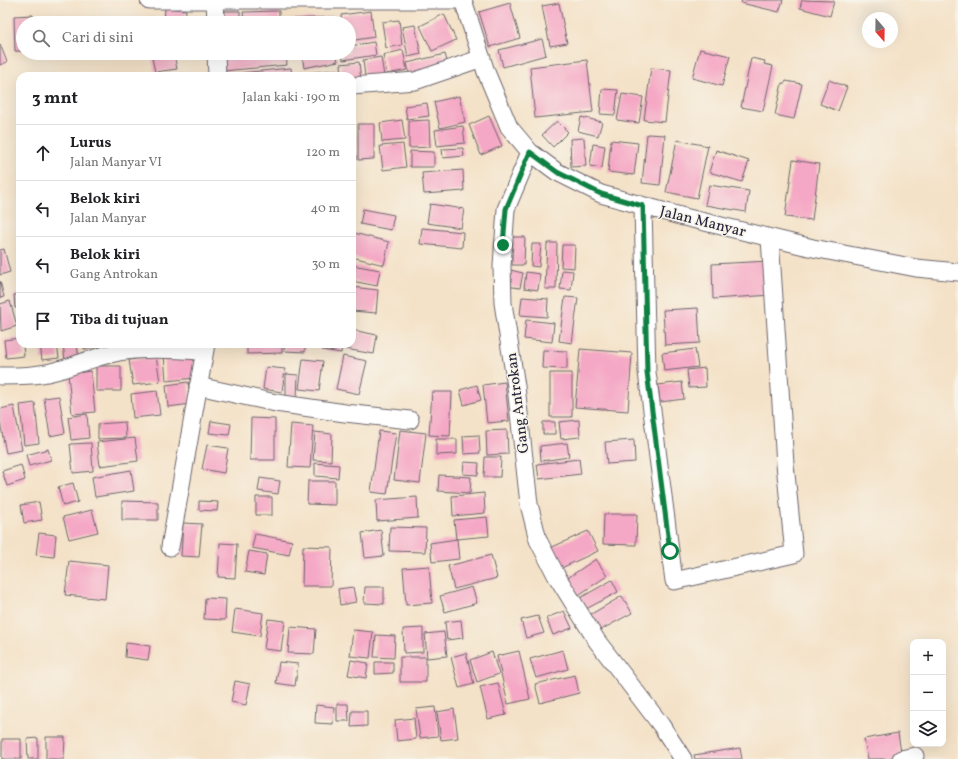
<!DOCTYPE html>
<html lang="id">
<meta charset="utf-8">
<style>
body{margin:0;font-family:Vollkorn,serif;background:#f6f6f6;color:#202124}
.controls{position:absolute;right:12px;bottom:12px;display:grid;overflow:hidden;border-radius:8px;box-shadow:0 4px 16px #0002}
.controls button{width:36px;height:36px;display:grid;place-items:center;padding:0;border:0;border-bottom:1px solid #e0e0e0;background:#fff;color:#202124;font:20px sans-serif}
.compass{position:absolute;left:862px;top:12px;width:36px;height:36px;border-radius:50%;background:#fff;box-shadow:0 4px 16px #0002;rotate:160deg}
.stop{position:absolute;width:12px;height:12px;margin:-9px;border:3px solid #0b8043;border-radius:50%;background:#fff}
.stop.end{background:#0b8043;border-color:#fff;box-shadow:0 1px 4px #0008}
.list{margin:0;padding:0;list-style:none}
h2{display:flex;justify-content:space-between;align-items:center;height:52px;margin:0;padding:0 16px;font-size:17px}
h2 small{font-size:13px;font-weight:400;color:#757577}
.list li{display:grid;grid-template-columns:26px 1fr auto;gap:12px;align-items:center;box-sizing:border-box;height:56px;padding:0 16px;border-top:1px solid #e0e0e0}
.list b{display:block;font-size:15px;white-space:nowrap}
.list p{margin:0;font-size:13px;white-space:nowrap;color:#757577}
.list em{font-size:13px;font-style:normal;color:#757577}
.icon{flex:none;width:22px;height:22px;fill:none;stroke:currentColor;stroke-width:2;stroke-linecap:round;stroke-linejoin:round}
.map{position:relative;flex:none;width:958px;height:759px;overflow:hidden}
.search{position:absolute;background:#fff;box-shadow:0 4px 16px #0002;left:16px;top:16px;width:340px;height:44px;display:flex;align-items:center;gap:10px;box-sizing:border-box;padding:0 14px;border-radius:22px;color:#757577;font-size:15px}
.panel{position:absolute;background:#fff;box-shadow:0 4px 16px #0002;left:16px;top:72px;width:340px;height:276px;border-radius:12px}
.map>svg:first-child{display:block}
</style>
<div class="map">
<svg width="958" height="759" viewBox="0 0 958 759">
<rect width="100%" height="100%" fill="#f7f3e8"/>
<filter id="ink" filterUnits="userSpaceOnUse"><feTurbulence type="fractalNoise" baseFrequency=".025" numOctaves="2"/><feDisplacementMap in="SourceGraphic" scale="8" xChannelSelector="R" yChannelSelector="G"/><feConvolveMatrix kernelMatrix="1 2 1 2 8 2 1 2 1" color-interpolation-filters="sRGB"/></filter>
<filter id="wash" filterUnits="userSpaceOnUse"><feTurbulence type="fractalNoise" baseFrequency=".012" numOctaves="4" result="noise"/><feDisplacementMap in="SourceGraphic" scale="16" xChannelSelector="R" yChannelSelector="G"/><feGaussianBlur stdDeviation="0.9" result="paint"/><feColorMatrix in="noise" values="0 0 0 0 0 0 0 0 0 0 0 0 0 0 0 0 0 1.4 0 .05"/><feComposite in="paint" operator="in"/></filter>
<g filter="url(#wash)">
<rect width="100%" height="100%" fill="#f4e2c8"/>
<g id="blocks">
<path fill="#f5a8c5" d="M742 0H783L779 12 741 3Z
M802 0 834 1 830 16 800 8Z
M510 3 520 38 490 47 479 12Z
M559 3 567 43 550 46 542 6Z
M165 8 186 10 185 23H164Z
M225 11H240V23H225Z
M279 11V23H244L243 12Z
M371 11 374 37 349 41V23H342L341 15Z
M444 14 456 40 432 51 420 26Z
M33 15V23H23V51H15L14 16Z
M335 17 336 23H292V19Z
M399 20 402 45 386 48 382 22Z
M415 25 421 54 408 57 402 27Z
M542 39 546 55 503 67 499 50Z
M374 42 376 55 343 60 342 53H349V46Z
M0 44 7 62 0 65Z
M700 49 730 56 722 86 692 78Z
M403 50 407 70 387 74 383 55Z
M254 53H286L287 65 223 71 222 56Z
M307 53H336L338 61 304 68 302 54Z
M174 54 177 69 155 72 152 58Z
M445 54 450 72 411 82 407 63Z
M381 57 385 82 366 85 363 60Z
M751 58 765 61 764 64 773 66 763 111 741 107Z
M587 60 593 112 535 118 530 67Z
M359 62 362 90 352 91V76H342L341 64Z
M291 68 292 76H230V74Z
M651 68 671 70 665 122 644 120Z
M337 70 338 76H305V73Z
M829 80 847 87 838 111 820 104Z
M786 81 802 84 794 119 775 115 782 83H785Z
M602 89 618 90 615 115 600 114Z
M622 94 643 97 639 123 617 120Z
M459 96 465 122 440 128 434 102Z
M427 103 429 116 407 119 405 106Z
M489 116 502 146 481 155 469 125Z
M581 117 602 122 598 136 578 131Z
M402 120 405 140 382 142 380 123Z
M429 120 430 147 409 148V121Z
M557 121 568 132 553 147 542 135Z
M358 124H374V159L358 160Z
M463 126 465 143 437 146 435 130Z
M647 134 665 135 660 185 642 183Z
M584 138 586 166 571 167 570 139Z
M611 140 638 143 634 175 608 172Z
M677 140 708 146 697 198 666 192Z
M403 144 406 167 383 170 380 146Z
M593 144 605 146 602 168 590 166Z
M463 148 464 156 443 158 442 149Z
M716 150 749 161 742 182 709 172Z
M410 151 434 152V167H410Z
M793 160 819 164 812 220 785 217Z
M463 170 464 191 424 194 422 173Z
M709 185 749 191 746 212 705 205Z
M430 204 464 209 461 228 427 223Z
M363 209 394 215 391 230 360 224Z
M422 228 463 232 462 248 420 244Z
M354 233 389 242 384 265 352 257Z
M512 237H525L524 265H512Z
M547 243H557L556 289H545Z
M532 244H541L539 267 531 266Z
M562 245H575L574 268 561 267Z
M4 249 10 272 0 275V250Z
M770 261 772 295 713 299 712 264Z
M352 265 380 270 377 286 352 281Z
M510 270 523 273 520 288 506 286Z
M562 270 573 271 571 290 560 289Z
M526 272 540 274 538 290 524 288Z
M0 281 4 297 0 298Z
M352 287 378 290 376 313 352 311Z
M20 294V307L15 308 14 295Z
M522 297 548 299 547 317 520 315Z
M565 297 578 298 572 343 559 341Z
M10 301 17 326 1 331 0 304Z
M698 308 700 343 665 345 663 310Z
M526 320 554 323 552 342 524 339Z
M352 330 377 335 374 354 345 349 346 344H352Z
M20 338V344H23L24 356 6 358 4 340Z
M40 344H57L59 358 42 360Z
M63 344H77L79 359 65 361Z
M83 344H103L104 345 84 349Z
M247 344H282V353L247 354Z
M285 344H305V352L284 351Z
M323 344H342L341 353 322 350Z
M580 349 632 353 628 411 575 407Z
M695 349 698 367 664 371 662 353Z
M543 350 567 351V369L542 368Z
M193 353 195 378 166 381 164 355Z
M156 356 160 382 133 385 129 360Z
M343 356 367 361 359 394 336 389Z
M303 359 323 361 319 391 299 389Z
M96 366H121V391H96Z
M266 367 285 369 282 392 263 389Z
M705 368 706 387 689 388 687 370Z
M91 371 95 412 72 414 68 374Z
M550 373H572V417H550Z
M286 374 298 375 297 398H286Z
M188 382 191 404 168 407 166 385Z
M505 382 509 421 487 423 483 385Z
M682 382 684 399 660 402 658 385Z
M477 385 481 400 464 405 460 390Z
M157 391 160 415 133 418 131 394Z
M432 392H452L450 436 429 435Z
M59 396 65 433 50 436 44 398Z
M35 403 39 443 24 445 20 405Z
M14 406 22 450 6 453 0 422V409Z
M87 414 89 438 71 440 68 417Z
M251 418 275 419V460H250Z
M579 420 580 437 561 439 559 422Z
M211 421 231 424 229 435 209 433Z
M125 422 126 438 98 439V424Z
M543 422H555V434H543Z
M291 424 313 426 310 468 288 467Z
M400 430 426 433 420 483 394 480Z
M507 430 508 454 487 455 486 431Z
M379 431 396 433 387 494 371 492Z
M315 432 332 434 331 461 313 460Z
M479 435 480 453 464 454 463 436Z
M135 438 138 461 100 466 97 442Z
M436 439H457V454L436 455Z
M634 440 635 462 607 464 605 442Z
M91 443 93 471 73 473 70 444Z
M567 443 569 457 541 461 540 446Z
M207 445 228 448 224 473 202 469Z
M48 449 51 460 29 466 26 455Z
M485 457H501L500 477H484Z
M579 459 581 474 539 479 537 464Z
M464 462 479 463 478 475 463 474Z
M315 463 339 465 338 478 315 476Z
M21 465 25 480 7 486 2 471Z
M131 470 134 491 95 497 92 477Z
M439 475 471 477 470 493 438 491Z
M260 478 280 481 278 494 258 491Z
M308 481H335V505L307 504Z
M73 483 78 502 63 506 58 487Z
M484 493 485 513 453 516 452 496Z
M256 497H272V515H256Z
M417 497 418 518 377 521 376 500Z
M122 501 158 502V520H122Z
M199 501 218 502 217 511 199 510Z
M39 502 42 520 24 523 21 505Z
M92 510 98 532 69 539 63 517Z
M604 514H637L636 545 603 544Z
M487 517 489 536 456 539 454 520Z
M183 523 202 524 199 557 181 556Z
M390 527 426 528 425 552 389 551Z
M381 530 384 556 365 558 362 533Z
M588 531 598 551 557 570 548 549Z
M39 533 56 535 54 557 36 555Z
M255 534 292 541 289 555 252 548Z
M457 539 459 559 432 562 430 543Z
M220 543 237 544 235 578 218 577Z
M303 546 332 547 331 586H302Z
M249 551 267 554 264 575 245 572Z
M491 555 497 578 454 589 448 566Z
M596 559 607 576 574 598 563 581Z
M69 561 108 565 105 599 65 595Z
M429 566 432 603 406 605 403 568Z
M612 580 618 592 586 609 580 598Z
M353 587 356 602 340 605 338 589Z
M365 587H384V604L364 603Z
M472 587 477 603 445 612 440 596Z
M622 596 632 613 597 632 588 616Z
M205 598 226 599 225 620 204 619Z
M235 609 263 613 260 636 232 632Z
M564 611 572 628 553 635 546 618Z
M538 616 544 633 526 638 521 620Z
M268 619 285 621 281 651 264 649Z
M461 620 463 638 447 640 445 622Z
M290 627 316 629 314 654 288 653Z
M423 628V652L404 653 403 629Z
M353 630 373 632 370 658 350 656Z
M444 632 447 656 427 658 425 634Z
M376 635 395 636 394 658 374 657Z
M126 643 150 646 148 660 125 657Z
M563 650 568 669 536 678 530 659Z
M519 651 530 699 508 704 497 656Z
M492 652 499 674 477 682 470 660Z
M466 653 474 684 459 688 451 657Z
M400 657H426V682H400Z
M351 660 368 663 366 678 348 675Z
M279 662 298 664 295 686 276 683Z
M375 662H393V673L375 674Z
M575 675 579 693 540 703 535 684Z
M235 681 250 684 246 705 231 702Z
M498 683 506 715 488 719 480 687Z
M337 704H348L349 721H337Z
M316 705 334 707 333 724 315 723Z
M435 707 438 736 420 738 416 709Z
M454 709 458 738 441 740 437 712Z
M352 711H367V726L351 727Z
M414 718 416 739 397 741 395 720Z
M898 733 902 759H868L864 739Z
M46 737H65L64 759H46Z
M38 738V759H28L27 739Z
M2 739H21V759H2Z
M740 748 742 759H695L694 755Z"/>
</g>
</g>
<g filter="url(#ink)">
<use href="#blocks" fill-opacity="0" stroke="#6c656c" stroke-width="1"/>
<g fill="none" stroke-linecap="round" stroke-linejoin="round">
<defs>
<path id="minor" d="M149 0H463
M463 0 486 72 509 127 530 152 557 172 601 194 684 217 813 248 916 268 958 272
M215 1 216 23
M216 53 217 76
M352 86 415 81 482 58
M530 152 506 209 502 266 503 303 516 386 529 504 538 540 556 575 597 641 661 725 683 759
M643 207 647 372 674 581 794 554 785 464 770 238
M0 376C18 376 37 376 55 371 78 365 100 354 125 351 151 347 178 350 204 351
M198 386 276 403 345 413 410 420
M170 547 206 344
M901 759 915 756"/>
</defs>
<use href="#minor" stroke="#6c656c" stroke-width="19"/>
<use href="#minor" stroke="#fff" stroke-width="17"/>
</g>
</g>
<g fill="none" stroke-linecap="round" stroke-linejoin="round" filter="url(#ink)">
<path stroke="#0b8043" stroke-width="5" d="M503 245 506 209 530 152 557 172 601 194 643 206 647 372 670 551"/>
</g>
<g text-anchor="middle" stroke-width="3" stroke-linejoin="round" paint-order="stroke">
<g font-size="15" fill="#22223b" stroke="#f7f3e8">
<text transform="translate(703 221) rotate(14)" y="5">Jalan Manyar</text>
<text transform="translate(517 403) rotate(-97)" y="5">Gang Antrokan</text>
</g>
</g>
</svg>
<div class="controls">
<button>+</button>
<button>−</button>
<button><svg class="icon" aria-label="layers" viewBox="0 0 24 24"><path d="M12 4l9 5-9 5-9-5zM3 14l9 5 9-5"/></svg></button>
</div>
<svg class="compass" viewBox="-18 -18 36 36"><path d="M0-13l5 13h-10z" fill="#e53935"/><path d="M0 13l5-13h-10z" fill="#757577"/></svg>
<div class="stop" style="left:670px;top:551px"></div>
<div class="stop end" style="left:503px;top:245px"></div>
<div class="search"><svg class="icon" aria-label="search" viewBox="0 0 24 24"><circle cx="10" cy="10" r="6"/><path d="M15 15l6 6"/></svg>Cari di sini</div>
<section class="panel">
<h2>3 mnt<small>Jalan kaki · 190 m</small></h2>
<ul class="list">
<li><svg class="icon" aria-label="ahead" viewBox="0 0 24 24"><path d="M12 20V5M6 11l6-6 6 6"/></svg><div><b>Lurus</b><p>Jalan Manyar VI</p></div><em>120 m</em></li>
<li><svg class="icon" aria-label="left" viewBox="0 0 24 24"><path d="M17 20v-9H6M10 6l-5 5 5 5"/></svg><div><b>Belok kiri</b><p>Jalan Manyar</p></div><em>40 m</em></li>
<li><svg class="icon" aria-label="left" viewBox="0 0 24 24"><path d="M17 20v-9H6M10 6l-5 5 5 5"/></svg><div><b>Belok kiri</b><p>Gang Antrokan</p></div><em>30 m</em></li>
<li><svg class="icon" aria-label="arrive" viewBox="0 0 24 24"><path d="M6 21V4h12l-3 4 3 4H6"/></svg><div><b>Tiba di tujuan</b></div></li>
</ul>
</section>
</div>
